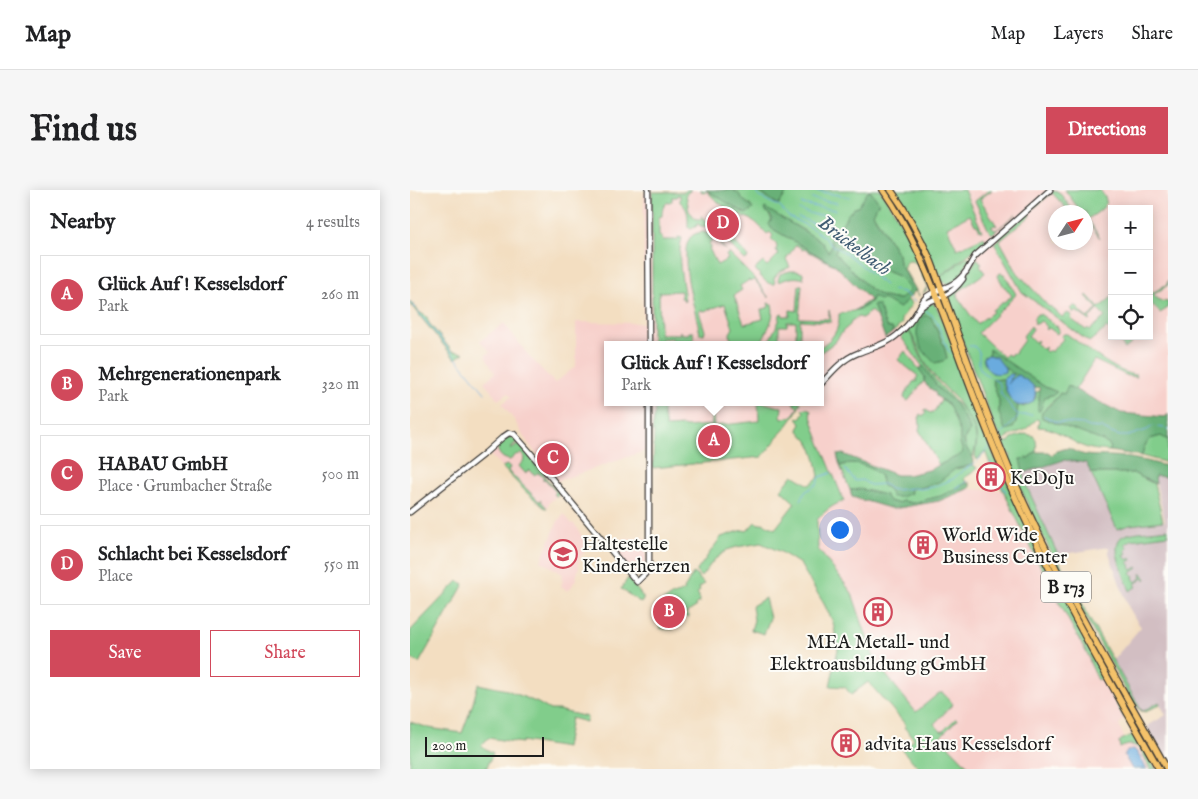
<!DOCTYPE html>
<meta charset="utf-8">
<style>
body{margin:0;font-family:"IM FELL English",serif;background:#f6f6f6;color:#202124}
.controls{position:absolute;right:15px;top:15px;display:grid;overflow:hidden;border-radius:0px;box-shadow:0 2px 12px #0003}
.controls button{width:45px;height:45px;display:grid;place-items:center;padding:0;border:0;border-bottom:1px solid #e0e0e0;background:#fff;color:#202124;font:25px sans-serif}
.compass{position:absolute;left:638px;top:15px;width:45px;height:45px;border-radius:50%;background:#fff;box-shadow:0 2px 12px #0003;rotate:54deg}
.scale{position:absolute;left:15px;bottom:12px;width:119px;box-sizing:border-box;padding-left:5px;border:2px solid #1c1c1c;border-top:0;font-size:14px;line-height:18px;white-space:nowrap;color:#1c1c1c;-webkit-text-stroke:4px #fdfcf7;paint-order:stroke}
.you{position:absolute;left:429px;top:339px;width:18px;height:18px;margin:-12px;border:4px solid #fff;border-radius:50%;background:#1a73e8;box-shadow:0 0 0 8px #1a73e833}
.badge{display:grid;place-items:center;width:32px;height:32px;border-radius:50%;background:#d1495b;color:#fff;font-size:16px;font-weight:700}
.pin{position:absolute;translate:-50% -50%;border:2px solid #fff;box-shadow:0 1px 5px #0006}
.popup{position:absolute;left:194px;top:151px;width:220px;height:65px;box-sizing:border-box;display:grid;place-content:center;border-radius:0px;background:#fff;filter:drop-shadow(0 1px 4px #0005);font-size:16px;white-space:nowrap;color:#757577}
.popup b{font-size:19px;color:#202124}
.popup::after{content:'';position:absolute;left:50%;top:100%;margin-left:-10px;border:10px solid transparent;border-top-color:#fff}
.list{margin:0;padding:0;list-style:none}
h2{display:flex;justify-content:space-between;align-items:center;height:65px;margin:0;padding:0 20px;font-size:21px}
h2 small{font-size:16px;font-weight:400;color:#757577}
.list li{display:grid;grid-template-columns:32px 1fr auto;gap:15px;align-items:center;box-sizing:border-box;height:80px;margin:0 10px 10px;padding:0 10px;border:1px solid #e0e0e0;border-radius:0px}
.list b{display:block;font-size:19px;white-space:nowrap}
.list p{margin:0;font-size:16px;white-space:nowrap;color:#757577}
.list em{font-size:16px;font-style:normal;color:#757577}
.actions{display:flex;gap:10px;padding:15px 20px}
.actions a{flex:1;padding:11px 0;border:1px solid #d1495b;border-radius:0px;text-align:center;font-size:18px;color:#d1495b}
.actions .main{background:#d1495b;color:#fff}
.icon{flex:none;width:28px;height:28px;fill:none;stroke:currentColor;stroke-width:2;stroke-linecap:round;stroke-linejoin:round}
.map{position:relative;flex:none;width:758px;height:579px;overflow:hidden;border-radius:0px}
header{display:flex;align-items:center;gap:30px;box-sizing:border-box;height:70px;padding:0 25px;background:#fff;border-bottom:1px solid #e0e0e0}
header strong{font-size:24px}
nav{display:flex;gap:28px;margin-inline-start:auto;font-size:18px}
.intro{display:flex;align-items:center;justify-content:space-between;box-sizing:border-box;height:120px;padding:0 30px}
h1{margin:0;font-size:35px}
.button{padding:12px 22px;border-radius:0px;background:#d1495b;color:#fff;font-size:18px;font-weight:700}
main{display:flex;gap:30px;padding:0 30px}
aside{flex:1;background:#fff;border-radius:0px;box-shadow:0 2px 12px #0003}
.map>svg:first-child{display:block}
</style>
<header>
<strong>Map</strong>
<nav><a>Map</a><a>Layers</a><a>Share</a></nav>
</header>
<div class="intro"><h1>Find us</h1><a class="button">Directions</a></div>
<main>
<aside>
<h2>Nearby<small>4 results</small></h2>
<ul class="list">
<li><span class="badge">A</span><div><b>Glück Auf ! Kesselsdorf</b><p>Park</p></div><em>260 m</em></li>
<li><span class="badge">B</span><div><b>Mehrgenerationenpark</b><p>Park</p></div><em>320 m</em></li>
<li><span class="badge">C</span><div><b>HABAU GmbH</b><p>Place · Grumbacher Straße</p></div><em>500 m</em></li>
<li><span class="badge">D</span><div><b>Schlacht bei Kesselsdorf</b><p>Place</p></div><em>550 m</em></li>
</ul>
<div class="actions"><a class="main">Save</a><a>Share</a></div>
</aside>
<div class="map">
<svg width="758" height="579" viewBox="0 0 758 579">
<rect width="100%" height="100%" fill="#fdfcf7"/>
<filter id="ink" filterUnits="userSpaceOnUse"><feTurbulence type="fractalNoise" baseFrequency=".02" numOctaves="2"/><feDisplacementMap in="SourceGraphic" scale="10" xChannelSelector="R" yChannelSelector="G"/><feConvolveMatrix kernelMatrix="1 2 1 2 8 2 1 2 1" color-interpolation-filters="sRGB"/></filter>
<filter id="wash" filterUnits="userSpaceOnUse"><feTurbulence type="fractalNoise" baseFrequency=".0096" numOctaves="4" result="noise"/><feDisplacementMap in="SourceGraphic" scale="20" xChannelSelector="R" yChannelSelector="G"/><feGaussianBlur stdDeviation="1.12" result="paint"/><feColorMatrix in="noise" values="0 0 0 0 0 0 0 0 0 0 0 0 0 0 0 0 0 1.4 0 .05"/><feComposite in="paint" operator="in"/></filter>
<g filter="url(#wash)">
<rect width="100%" height="100%" fill="#f3dec1"/>
<path fill="#f7d0cb" fill-rule="evenodd" d="M277 0H296L425 75 461 110 445 120 429 124 430 128 463 115 475 148 487 140 513 176 509 179 518 196 539 215 510 235 509 241 529 275 519 280 498 285 486 286 434 264 427 265 442 307 544 306 557 299 592 300 640 395 679 467 680 473 688 490 692 488 714 528 709 535 714 548 711 550 709 555 710 558 721 554 726 555 730 559 740 579H561L505 521 465 471 442 403 408 359 407 330 415 321 425 314 434 311 407 245 400 222 395 221 389 217 381 227 238 242V260L148 291 124 261 113 246 105 231 92 214 101 207 98 203 88 210 74 192 85 183 75 166 80 162 70 151 94 133 119 166 145 193 166 176V132L233 133 234 3 274 2ZM198 155H410V212H198Z
M554 0H758V224L755 227 711 223 658 196 635 197 574 156 541 112 568 69 562 62 545 72 529 36 563 21ZM702 19H739V146H702ZM646 22H676V52H646Z
M100 246 103 248 109 253 149 303 139 313 137 318H135L116 302 81 266 80 264 81 259 95 248Z
M154 324 162 334 163 333 169 340 168 341 177 352 175 354 178 356 177 358 170 368 168 374 169 376 166 389 160 399H159L158 401 151 396 153 390 151 389 153 384 131 371 148 331Z
M236 348V375L231 382 228 385 224 383H223L197 351 210 350V349Z"/>
<path fill="#d2bec2" d="M654 270 676 273 707 339 720 335 755 331 746 294 745 286 758 287V574L738 540 739 535 756 525 749 512 734 521 731 520 703 470 731 437 726 430 718 416 703 375 699 363V357L648 365 617 297 613 283Z"/>
<path fill="#81cd8b" stroke="#4e7454" fill-rule="evenodd" d="M277 0H281L276 4 279 21 286 29H292L291 26H292L299 33 309 25 310 27 298 37 290 36 289 34H287V36L281 39 278 37C278 27 279 19 270 12V5H267V7H262V11C253 13 252 19 252 26L249 27V46L252 47V50H268V47L272 48C266 68 273 91 275 111L274 112 273 108H271V101L249 102 250 144H270V141L271 144H279V142H283L284 151 266 150V151H263L262 148 251 149V150L246 152 244 155H242V2H274Z
M290 0C304 0 324 17 336 24L340 15C333 11 330 4 323 0H346L368 15 378 0H470L481 16 501 51 517 89 516 90C518 95 518 101 513 103L517 97 507 74C502 69 493 70 494 79L509 105V106L505 101 489 73 488 64 463 23 469 12 460 1 448 17 438 24 428 41 422 45V55L418 62 395 41 355 19 354 20C362 27 362 28 361 38L425 75 420 73 394 59 392 60 391 58 386 55 376 69 380 77 369 82 364 88 365 94C356 96 350 85 345 79L353 72 357 76 369 64 366 60 367 57 366 54 361 48 363 46 360 42 357 44C350 37 344 28 333 27L330 24 319 34 321 38H316L308 42 300 37 320 22C312 14 303 9 297 1L294 3Z
M484 0H554L572 41H570L567 35H565L560 25 537 37 547 59 574 47 576 51 533 84 529 85Z
M579 0H582L570 9 587 36 585 35 581 37 585 40 588 39 606 24 582 44 579 41 565 11Z
M655 0H690C692 3 696 7 696 11 696 19 683 25 678 29L690 48 676 29V22H671Z
M643 1 649 2 664 22H660L642 3 618 23 620 26 590 51 607 82 639 117 640 116 652 127 658 123 662 126 661 129 676 140 678 138 680 140 695 127 688 120 679 128 681 130 680 131 666 121 664 123 661 119 665 115 677 128 688 119 676 106 677 105 689 118 702 107V143L697 138 679 152 612 102 584 53 630 11Z
M293 42C303 44 309 53 316 60H315L303 48 301 49 302 51 299 53 301 57 299 58 307 75 318 69 316 65 319 63 346 90 359 108 344 89 341 92 339 90 330 96 332 100 324 105 334 134 353 129 351 120 359 117 358 113 362 114C366 129 356 141 350 155L321 154 320 143 323 138 315 114 294 121 291 120 289 122 295 141 294 144H290C285 117 275 92 276 63 276 59 276 56 278 52 280 45 286 43 293 42Z
M319 43 324 47 322 49 338 66V68L335 70 315 50V48Z
M435 56 464 76 490 87 501 100 491 109C467 110 456 95 442 80 436 74 430 69 424 63L427 58Z
M558 67 560 69 549 88 539 94 533 92 530 87 545 76 546 77V75Z
M567 68 572 74 570 76 575 83 548 102 547 106 566 133H568L583 122 582 120 602 106 595 97H594L588 86 590 83 594 84 606 104 605 105V106L568 143 594 167 597 164 600 166 602 163 605 164 606 162V161L614 150 613 149 614 147 613 146 621 136 623 139 618 146 625 152 627 150 628 151 626 154 633 159 635 157 636 158 634 160 637 162 639 160 641 162 653 149 651 146 654 144H657C672 155 708 184 726 185L727 187 718 186 684 170 665 200 658 196 654 204 650 203C644 213 633 215 632 228L693 251 699 255 701 258 699 261C690 260 681 260 672 256 657 249 645 237 628 237L629 230 627 229 616 239 600 246 592 251 587 240H586L539 114V108L542 103 553 92ZM579 160 635 197 647 202 645 204 635 207 629 219 628 214 630 201 626 202V208L614 217 608 215 606 233 589 223V211L582 190 593 189 600 184 601 188 597 195 602 189 608 185 595 178V182L582 183 575 175 573 167 579 165Z
M380 81H387L393 83 394 89C385 86 378 88 369 92L368 90 370 84Z
M758 90V95L743 105 751 111 758 112V118L750 123 739 111V105L757 94Z
M389 95H392L389 128 419 129V120L421 131 422 132 390 130V151L394 155H386V132H377V136H369V149L370 151 367 155H357L369 131 370 124 372 123 373 126H380V120L387 121Z
M463 106 476 110 489 118 496 111 498 110 502 114 491 129 492 134 481 144 483 140 482 138H478L473 133 471 120 464 115 468 129 461 121 452 128 448 127 441 131 440 135 433 141 425 152 410 163V157C423 149 430 139 429 124 441 121 460 120 463 106Z
M0 111 9 122 17 127 19 133 42 161 54 163 45 169 0 114Z
M520 113 524 114 529 121 585 268 714 521 712 522 714 528 692 488 688 490 680 473 679 467C643 404 612 339 580 274L575 261 567 270 565 266 567 249 565 238 546 209 525 187 516 174 503 147 498 139 512 118ZM525 134 534 156 537 168 514 161 510 157Z
M627 124H630L648 137 649 140 647 144 639 138 637 140 636 139 637 137 631 131 627 134 624 133 625 131 623 129Z
M497 140 501 145C508 160 514 176 525 189 538 206 564 225 566 248 567 255 564 261 563 267 556 258 550 251 560 241L559 236 545 213 529 199 491 147Z
M705 146H730L715 159Z
M495 161 515 187 514 191 498 211 494 208 495 204 504 191 506 192 507 191 506 189 508 186 488 170Z
M531 210 539 215 544 226 550 242V252L553 262 550 265 529 275 509 240 510 235 509 226 510 224 513 226 516 222 514 220 515 219 520 223 524 222Z
M246 212H256L253 214V224L256 237 274 236 275 237 302 235 299 212H302L304 236 349 231 348 212C356 212 364 217 372 217L371 226 372 228 381 227 388 218 383 213V212H391C386 225 376 239 366 248V250L352 267 243 278 244 242H242Z
M394 218 400 219 401 222 400 223 407 245 434 311C422 315 415 321 407 330L408 359 442 403 465 471 505 521 506 522 529 503H533L543 514 524 534 532 542 546 528 547 530 530 547 561 579H510L492 560 504 549 494 537 496 535 458 492 441 505 435 497 420 496 428 459 423 432 414 414 390 374 371 362 351 353 327 357 317 360 304 370 291 387 286 382 311 347 333 340 337 341 345 332 349 334 353 333 365 339 385 313 371 300 383 285 399 295 409 287C407 274 405 263 398 251 395 247 391 244 388 239L391 234 387 228 388 227 390 228 394 222 392 220Z
M615 244 624 246C627 251 627 257 626 262L618 268 610 269 617 297 648 365 649 371 674 417 675 421 727 513 731 520 734 521 749 512 750 514 736 522 731 521 726 515H724C679 434 634 355 598 270L601 266 600 264H596L595 262 596 260 593 252H599L602 248Z
M100 246 108 251 100 258 101 259 109 253 134 283 135 287 149 303 148 305 146 306 144 304 146 302 135 289 132 290 134 288 130 284 127 283 125 285 119 280 115 283 109 276 114 270 113 269 115 268 111 263 109 265 107 264 100 270C91 269 86 262 88 254L97 247Z
M751 246 758 250V273L732 266 734 257 740 249Z
M441 273C452 273 461 278 471 285L473 296 501 303 500 299 521 295 545 279 563 275 567 278 562 283 554 288 556 293 531 306 502 313 493 311 487 313 478 311 475 305 450 299 440 300 430 276Z
M97 275 100 277 98 281 129 311 131 310V311L137 318H135L116 302 92 277Z
M681 283H723L744 294 753 331 720 335 707 339Z
M758 339V345L721 350 715 354 718 358 715 360 717 363 714 366 718 370 721 368 722 370 718 372 721 376 720 377 722 380 727 377 728 378 721 383 724 387 723 388 726 392 732 387 731 384 732 383 736 389 735 390 733 388 725 394 727 396 720 401C716 388 696 352 715 345 725 341 746 341 758 339Z
M283 383 287 386 294 394 289 398 290 401 287 403 289 406V413H287L285 415 286 417 276 423 279 427 277 428 276 426 270 430 271 433 270 434 262 435 263 439H254L250 438 245 416 263 405 270 403 275 400 274 398 276 396Z
M218 388 233 407V410L231 413 211 399Z
M48 391 54 394 9 473 0 468V441Z
M355 408 360 428 354 444 341 440 344 430 342 416Z
M68 494 97 500 128 513 140 520H148L177 527 176 532 161 528 156 558 112 551V553L78 548 71 556 83 563 76 579H0V532L19 538 52 543 63 513Z
M722 545 727 548 731 552 746 579H740C733 565 730 548 710 558L709 552 711 550Z"/>
<path fill="#68b077" stroke="#42664a" fill-rule="evenodd" d="M296 0H323L329 4 333 10 340 15 343 19 336 24Z
M346 0H378L369 15Z
M459 0 469 12 463 24 488 64 489 73 505 101 490 118C483 116 479 111 472 109L469 110 463 106C461 113 453 119 445 120L460 110 425 75 361 38 359 34 362 29 361 26 354 20 355 18 411 51 418 62 422 55 420 50 422 45 428 41 438 24 444 18 448 17ZM435 56 464 76 490 87 500 100 491 109C467 110 456 96 442 80 436 74 430 69 425 63L427 58Z
M463 115H468C473 124 471 130 478 138H482L483 140 481 144 475 148Z
M514 125 521 127 534 156 537 168 533 171 525 173C510 160 499 143 514 125Z
M579 159 635 197 647 202 645 204 635 207 630 221H628C627 213 631 206 629 197L625 198C616 187 604 186 594 177 588 171 588 168 579 165Z
M513 176 529 199 545 213 559 236 560 241C547 253 559 259 564 270L563 275 545 279 529 292 510 298 500 299 501 303 491 307H482L478 299 473 296 470 285C458 276 445 269 430 276L427 265 433 264 486 285H498L519 280 550 265 553 262 550 252V242L539 215 526 206 525 202 517 196 514 191 515 187 509 179Z
M593 189C596 201 597 208 608 215L606 233 603 238 595 240 589 223V211L582 190Z
M658 196 711 223 755 227 758 224V250L751 246 740 249 734 257 732 266 699 261 701 258 699 255 693 251 632 228 631 224C637 216 646 211 650 203L654 204Z
M658 258C676 268 681 265 700 266 710 266 721 268 731 270 740 271 749 275 758 276V287L745 286 746 294 723 283H681L676 273 654 270 613 283 610 269 618 268 626 262H638L642 265 645 263 646 261Z
M556 293H560V298L529 311 483 319 442 307 440 300 450 299 475 305 479 311 487 313 493 311 502 313 531 306Z"/>
<path fill="#6babde" stroke="#44647d" d="M579 165 586 167 595 178V182C582 187 575 180 573 167Z
M600 184 604 185 601 188 598 194 602 189 608 185C620 193 630 196 623 212 603 224 597 205 593 189Z
M722 559H724L726 561 737 579H722L714 565 716 562Z"/>
<g fill="none" stroke-linecap="round" stroke-linejoin="round">
<path stroke="#6babde" stroke-width="1" d="M345 0 348 6 370 17 379 27 400 37 413 46 420 54 439 65 475 95
M406 1 440 7
M402 9 427 13
M391 14 425 20
M389 20 406 25H416
M388 27 407 35 415 34
M482 100 493 102 505 112
M0 112 75 203
M514 119 522 125 526 130 538 160 541 163
M559 156H564L569 162V176L572 182 588 192 590 195 591 204 606 223 610 225H622
M634 226 647 232 673 234 679 237 692 238 701 243 710 246H718L737 240 743 236 758 239
M588 248 609 226
M568 271 581 254
M580 272 596 302
M435 279 445 291 452 290 460 295 474 294 480 299 485 300 503 298 510 299 523 297 543 289 552 281 565 273
M546 298 558 291
M391 310 395 302 407 294 410 287 421 283
M500 554 502 558"/>
</g>
</g>
<g filter="url(#ink)">
<g fill="none" stroke-linecap="round" stroke-linejoin="round">
<defs>
<path id="minor" d="M238 0 239 155
M556 82 565 66 640 0
M510 118C517 111 525 110 533 106 541 103 548 96 553 89
M410 195C421 183 432 169 448 163 462 157 474 156 486 146 495 139 503 129 508 120 511 115 512 111 516 107 533 95 543 100 557 80
M0 322 75 263 93 247 99 243 104 244 119 261 227 392 235 384 239 374V212"/>
<path id="major" d="M473 0C506 47 523 97 543 150 560 197 578 245 598 291 641 390 696 485 749 579
M481 0C497 22 510 46 521 71 549 146 574 222 606 295 649 393 705 485 757 579"/>
</defs>
<use href="#minor" stroke="#3c3935" stroke-width="7"/>
<use href="#major" stroke="#3c3935" stroke-width="8"/>
<use href="#minor" stroke="#fff" stroke-width="4.5"/>
<use href="#major" stroke="#f4c26a" stroke-width="5.5"/>
</g>
</g>
<defs>
<symbol id="building-ring" viewBox="-11 -11 22 22"><circle r="9.5" fill="#fdfcf7" stroke="#d1495b" stroke-width="1.5"/><path d="M-4-6H4V6H1V3H-1V6H-4ZM-2.5-4.3h1.7v1.8h-1.7ZM.8-4.3h1.7v1.8H.8ZM-2.5-1h1.7V.8h-1.7ZM.8-1h1.7V.8H.8Z" fill="#d1495b"/></symbol>
<symbol id="school-ring" viewBox="-11 -11 22 22"><circle r="9.5" fill="#fdfcf7" stroke="#d1495b" stroke-width="1.5"/><path d="M0-5L7-2L0 1L-7-2ZM-4 1L0 2.5L4 1V4Q0 6-4 4Z" fill="#d1495b"/></symbol>
</defs>
<g fill-rule="evenodd">
<use href="#building-ring" x="565" y="271" width="32" height="32"/>
<use href="#building-ring" x="497" y="339" width="32" height="32"/>
<use href="#school-ring" x="137" y="348" width="32" height="32"/>
<use href="#building-ring" x="452" y="406" width="32" height="32"/>
<use href="#building-ring" x="420" y="537" width="32" height="32"/>
</g>
<g text-anchor="middle" stroke-width="4" stroke-linejoin="round" paint-order="stroke">
<rect fill="#fdfcf7" stroke="#605f5e" stroke-width="1" x="631" y="381.5" width="50" height="31" rx="4"/>
<g font-size="18" font-weight="bold" fill="#1c1c1c">
<text x="656" y="403">B 173</text>
</g>
<g font-size="19" fill="#1c1c1c" stroke="#fdfcf7" text-anchor="start">
<text x="600" y="294">KeDoJu</text>
<text x="532" y="351">World Wide<tspan x="532" dy="22">Business Center</tspan></text>
<text x="172" y="360">Haltestelle<tspan x="172" dy="22">Kinderherzen</tspan></text>
<text x="468" y="458" text-anchor="middle">MEA Metall- und<tspan x="468" dy="22">Elektroausbildung gGmbH</tspan></text>
<text x="455" y="560">advita Haus Kesselsdorf</text>
</g>
<g font-size="20" font-style="italic" fill="#405c73" stroke="#fdfcf7">
<text transform="translate(445 55) rotate(37)" y="7">Brückelbach</text>
</g>
</g>
</svg>
<div class="controls">
<button>+</button>
<button>−</button>
<button><svg class="icon" aria-label="locate" viewBox="0 0 24 24"><circle cx="12" cy="12" r="6"/><path d="M12 2v4M12 18v4M2 12h4M18 12h4"/></svg></button>
</div>
<svg class="compass" viewBox="-18 -18 36 36"><path d="M0-13l5 13h-10z" fill="#e53935"/><path d="M0 13l5-13h-10z" fill="#757577"/></svg>
<div class="scale">200 m</div>
<div class="you"></div>
<div class="pin badge" style="left:304px;top:251px">A</div>
<div class="popup"><b>Glück Auf ! Kesselsdorf</b>Park</div>
<div class="pin badge" style="left:259px;top:422px">B</div>
<div class="pin badge" style="left:143px;top:269px">C</div>
<div class="pin badge" style="left:313px;top:34px">D</div>
</div>
</main>
